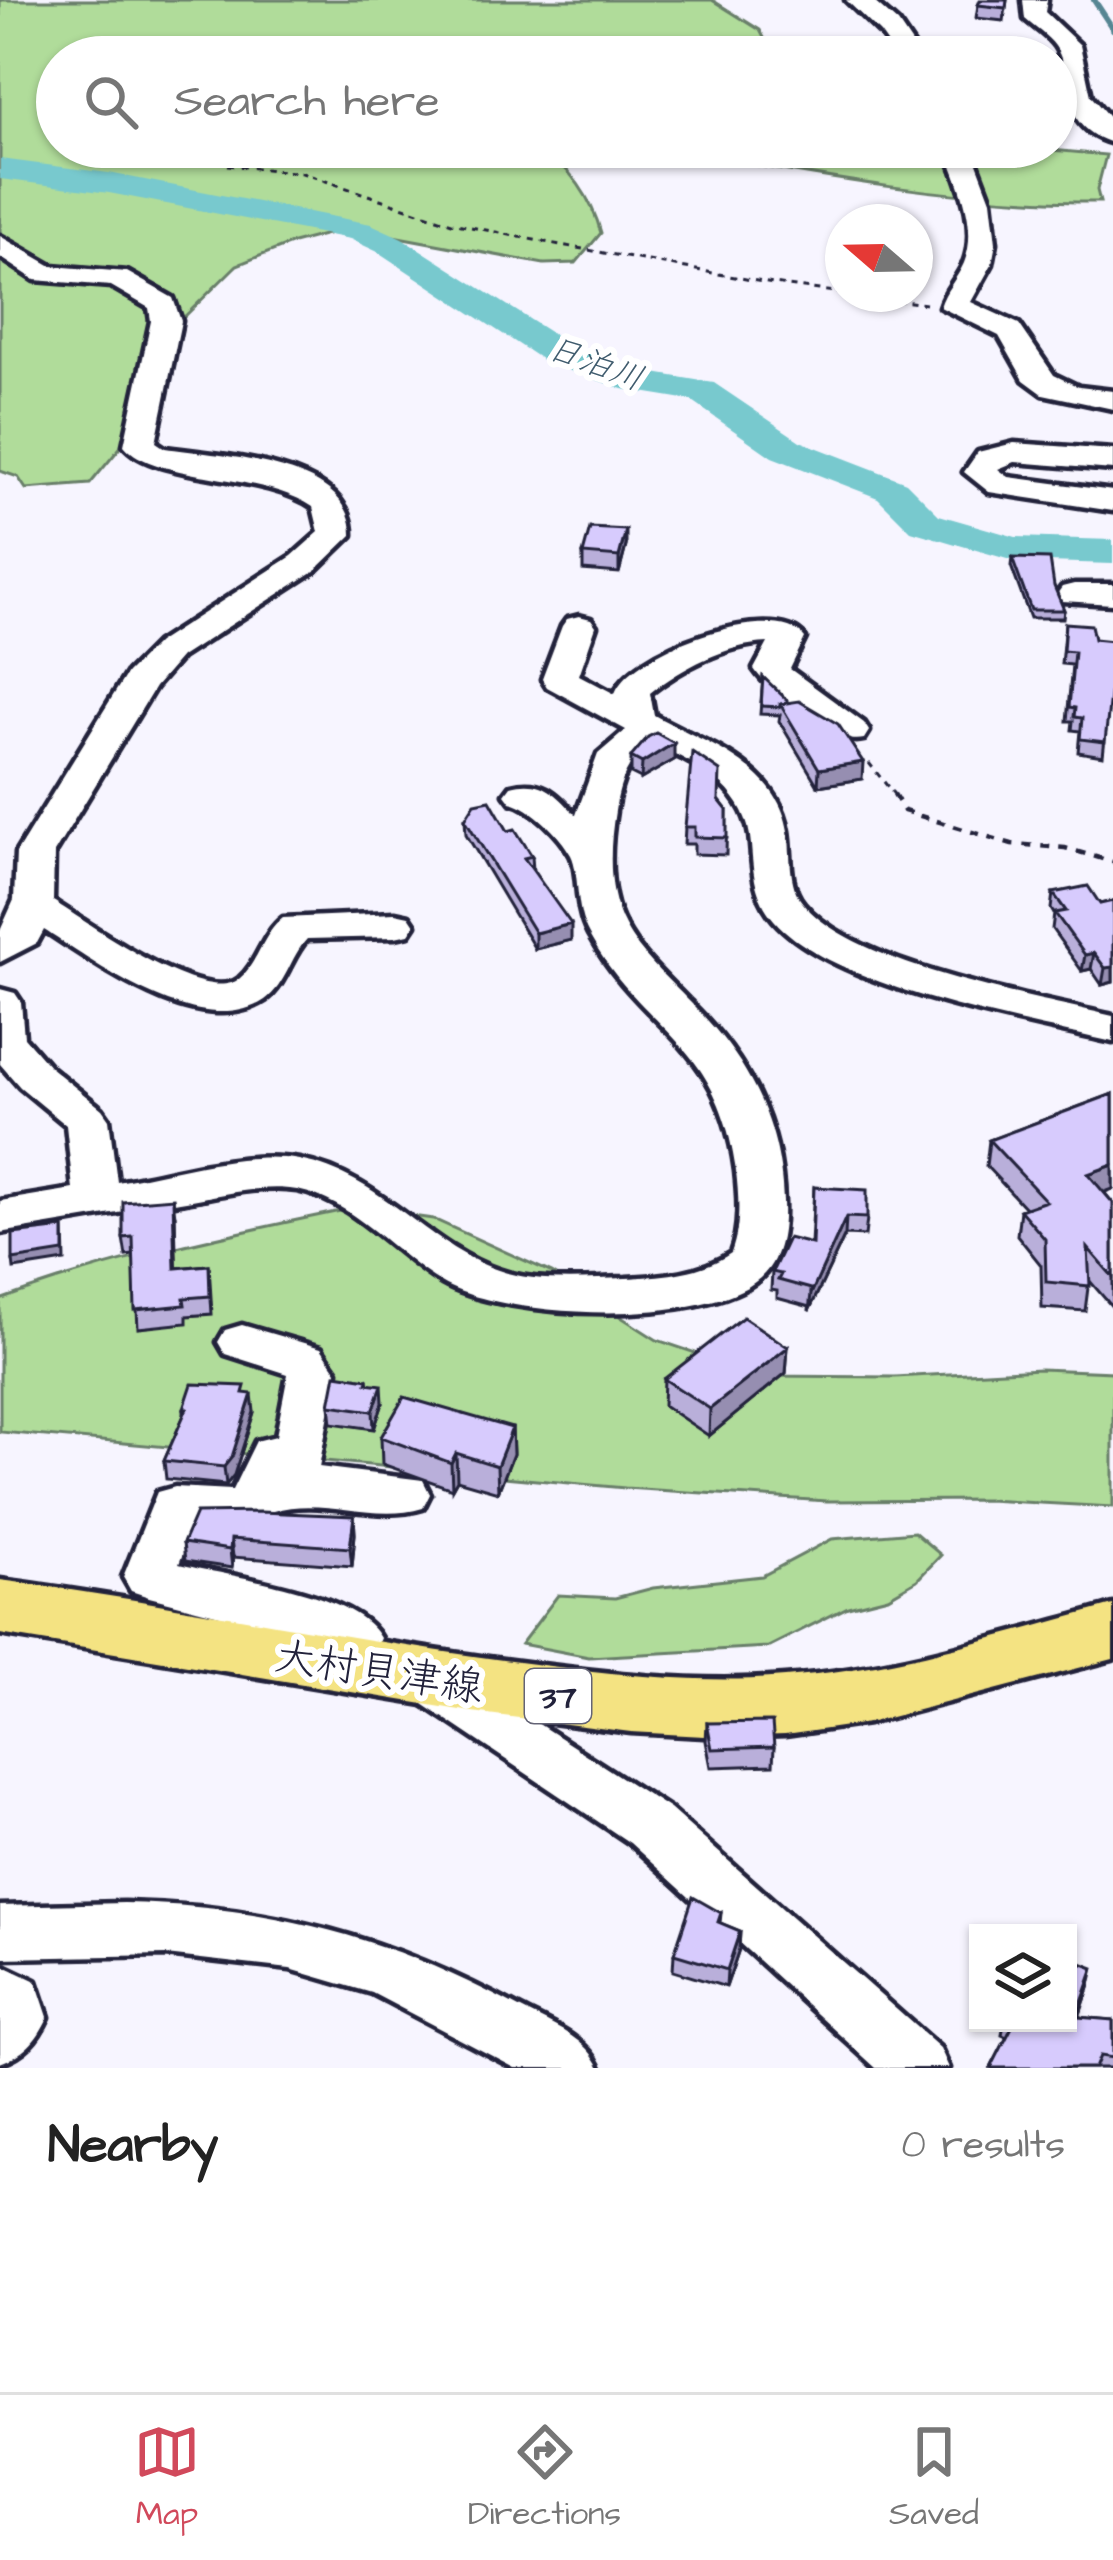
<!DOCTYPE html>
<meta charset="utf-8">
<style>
body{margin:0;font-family:"Architects Daughter","Klee One",sans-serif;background:#f6f6f6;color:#222}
.controls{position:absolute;right:36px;bottom:36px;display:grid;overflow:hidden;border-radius:0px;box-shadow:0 3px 9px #0004}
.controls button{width:108px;height:108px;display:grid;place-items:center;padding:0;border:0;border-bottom:3px solid #e0e0e0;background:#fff;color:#222;font:60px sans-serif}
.compass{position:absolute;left:825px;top:204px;width:108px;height:108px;border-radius:50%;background:#fff;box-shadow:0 3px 9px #0004;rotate:290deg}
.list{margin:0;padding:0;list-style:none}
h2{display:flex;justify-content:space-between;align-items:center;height:156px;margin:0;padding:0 48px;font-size:51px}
h2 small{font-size:39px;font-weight:400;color:#767676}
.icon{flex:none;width:66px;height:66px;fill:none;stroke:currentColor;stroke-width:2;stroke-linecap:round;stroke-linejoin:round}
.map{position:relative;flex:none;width:1113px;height:2068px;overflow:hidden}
.search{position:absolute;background:#fff;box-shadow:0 3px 9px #0004;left:36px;right:36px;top:36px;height:132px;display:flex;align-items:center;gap:30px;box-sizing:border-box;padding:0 42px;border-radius:66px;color:#767676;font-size:45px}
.sheet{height:324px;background:#fff}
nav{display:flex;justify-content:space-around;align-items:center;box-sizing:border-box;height:168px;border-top:3px solid #e0e0e0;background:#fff;font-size:33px;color:#767676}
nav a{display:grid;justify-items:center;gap:6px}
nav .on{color:#d1495b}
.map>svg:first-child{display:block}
</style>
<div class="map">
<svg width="1113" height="2068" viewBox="0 0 1113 2068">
<rect width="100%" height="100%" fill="#f7f5ff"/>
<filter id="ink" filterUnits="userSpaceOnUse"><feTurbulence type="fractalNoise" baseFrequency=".00833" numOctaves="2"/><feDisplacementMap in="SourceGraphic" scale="24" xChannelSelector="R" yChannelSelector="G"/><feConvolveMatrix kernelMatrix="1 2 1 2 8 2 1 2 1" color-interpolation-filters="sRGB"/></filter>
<g filter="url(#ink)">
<path fill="#b0dc9a" stroke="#697f6a" stroke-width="3" d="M0 0H712L760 30 774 57H57V147H539C570 166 592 199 601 233L576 263 544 264 350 228 293 243 237 265 178 323 133 432 90 484 26 489 18 477 0 471Z
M653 147H1019L1106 155 1097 190 1100 202C947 202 803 174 653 147Z
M355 1208 433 1219 552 1273 657 1340 763 1376 895 1377 1040 1369 1113 1372V1507L987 1500 827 1501 625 1488 0 1432V1300C115 1257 235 1233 355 1208Z
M914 1532 941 1555 917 1580 888 1597 848 1607 768 1647 589 1657 521 1644 558 1595 615 1598 653 1588 762 1576 832 1539Z"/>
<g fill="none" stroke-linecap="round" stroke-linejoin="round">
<path stroke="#568693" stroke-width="6" d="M1094 0 1113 29"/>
<path fill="#78c9ce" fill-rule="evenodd" d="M0 159 109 173 371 224 402 238 573 347 642 371 714 383 800 441 906 482 939 515 1016 537 1113 540V564L1014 561 911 531 878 498 772 457 690 400 623 389 547 363 378 252 350 239 109 193 0 179Z"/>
<defs>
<path id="minor" d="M846 0H872L898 23 921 57H897L880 33Z
M1023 0H1047L1045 12 1080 45 1091 96 1113 122V143C1054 127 1075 75 1055 46 1048 36 1034 27 1025 19Z
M945 147H971L991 200 996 243 992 264 971 302 1019 324 1054 375 1079 387 1113 391V409L1043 394 1024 380 999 336 940 307C945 290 957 279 964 263 979 226 958 182 945 147Z
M0 236 52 266 127 272 173 298 181 321 156 442 165 448C219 456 353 461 352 535L316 570 181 657 155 687 54 853 53 901C88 922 203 1007 239 979 258 963 262 934 283 918L395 913 409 916 415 925 409 934 395 937 307 939C290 957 286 985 265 1000 201 1042 97 964 44 930L37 943 0 962V931L14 900 16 853 127 673 157 643 292 556 319 532 313 507C262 472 153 482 124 445L151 321 149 308 111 286 35 280 0 257Z
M1014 443 1113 450V470L1015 462 998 469 1009 477 1113 491V511L989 492 964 472 978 452Z
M1074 584H1113V604L1062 601 1057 594 1062 587Z
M579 616 591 619 596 626 579 675 615 694C626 653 775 597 805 638L790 669 864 723 869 731 864 739C832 747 772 695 754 669L768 643C727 644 682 668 650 693L654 715C704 743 778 765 788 831 792 854 787 884 803 903 853 966 1035 997 1113 1016V1042C1026 1022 824 987 770 915 754 893 753 870 751 845 748 790 701 765 655 745 627 758 620 782 615 811 609 847 607 893 625 926 640 955 668 979 690 1002 747 1058 781 1121 783 1202 784 1229 781 1259 760 1278 705 1327 504 1319 442 1283 395 1255 352 1200 297 1190 259 1184 217 1196 180 1202 120 1213 60 1223 0 1233V1201L73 1189 66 1125 20 1087 0 1064V989L15 993 21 1002 24 1037 50 1067 102 1109 109 1119 117 1182C173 1173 242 1150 299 1160 382 1176 424 1244 498 1270 536 1284 586 1279 626 1278 662 1276 700 1274 731 1253 741 1227 739 1198 736 1171 718 1038 644 1034 589 935 574 908 580 873 571 855 560 835 532 807 511 802L505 794 511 786C542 778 556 793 576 815L598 754 626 730 547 687 542 679 562 626 567 619Z
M242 1325 321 1348 337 1371 319 1467 423 1480 430 1494 423 1508C374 1523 322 1496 273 1511L266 1524 248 1529 193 1526 179 1564C230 1577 356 1591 380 1638L362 1680 343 1687 324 1680 316 1665 324 1646 314 1639 149 1597 131 1591 123 1577 157 1492 175 1487 232 1490 256 1441 276 1436 288 1374 225 1354 218 1342 225 1330Z
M430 1659 449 1666 670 1809 940 2048 949 2068H876L630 1843 411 1696 403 1681 411 1666Z
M124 1903C273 1906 390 1937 521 2009 551 2025 586 2037 600 2068H515L372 1993 290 1969 166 1955 0 1958V1906Z
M0 1964 36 1981 48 2017C37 2041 25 2054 0 2063Z"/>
<path id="major" d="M0 1580C169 1602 335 1638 503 1660 596 1672 691 1685 785 1677 897 1669 1005 1634 1113 1605V1659L868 1723 785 1735 723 1737 631 1732 472 1712 0 1634Z"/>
</defs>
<use href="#minor" stroke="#22223b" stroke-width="9"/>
<use href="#major" stroke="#22223b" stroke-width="9"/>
<path stroke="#22223b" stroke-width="3" stroke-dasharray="6 6" stroke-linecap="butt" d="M228 165 302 173 452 223 539 241 773 284 926 304
M869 763 896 797"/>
<path stroke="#22223b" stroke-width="4.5" stroke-dasharray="9 9" stroke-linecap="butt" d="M894 794 904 811 1012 844 1065 848 1113 862"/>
<use href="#minor" fill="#fff" fill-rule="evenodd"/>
<use href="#major" fill="#f4e382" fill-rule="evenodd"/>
</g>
<path fill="#b9afda" stroke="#22223b" stroke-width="3" d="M1007 0 1004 21 976 18 978 5Z
M626 546 619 573 583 570V554Z
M1012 558 1054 586 1064 610 1063 618H1030L1011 566Z
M1065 623 1094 639 1113 667 1103 756 1078 752 1080 731 1072 730 1073 721H1067L1072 665 1061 664Z
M763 677 787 703 862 779 818 786 779 721 780 715 760 714Z
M631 757 674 760 641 779 631 774Z
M719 800 727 810 726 855 694 854V844H684L685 827Z
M465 819 508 831 532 856 533 870 571 940 535 949 466 834Z
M1053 893 1100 904 1113 901V982L1102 985 1091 969 1082 971 1052 929 1054 914 1051 909Z
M1113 1094V1189L1104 1192 1113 1203V1308L1089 1280 1085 1311 1042 1308 1041 1265 1017 1235 1020 1210 1025 1208 986 1166 989 1140Z
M814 1187 867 1218 865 1236 845 1235 809 1311 810 1307 777 1298V1291L771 1290 772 1272 811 1244Z
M175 1216 176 1268 209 1265 212 1314 187 1316V1323L138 1328 134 1255 126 1256 123 1238Z
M788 1347 786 1373 709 1436 663 1405 664 1379Z
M368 1379 369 1383 383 1403 374 1429 332 1423 330 1405Z
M246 1394 254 1412 234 1475 226 1485 166 1479 164 1461 184 1415V1408Z
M512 1428 513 1454 498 1492 457 1480 452 1489 382 1464 381 1437Z
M354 1516 355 1534 352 1566 233 1557 232 1568 185 1561 183 1543Z
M707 1723 774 1747 773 1765 711 1767 706 1741Z
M721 1913 720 1923 740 1931 739 1949 726 1987 673 1971 674 1954Z
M1090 1985 1079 2017 1113 2020V2068H991L1007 2037 1002 2035 1004 2023H1068Z"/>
<path fill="#968eb1" stroke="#22223b" stroke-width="3" d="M626 530V546L619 573V557Z
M674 743V760L641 779 642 763Z
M863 762 862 779 818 786 819 769Z
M571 924V940L535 949V933Z
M1094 953 1091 969 1082 971 1085 955Z
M1113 967V982L1102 985 1105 968Z
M1113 1165V1189L1084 1200 1088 1174Z
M173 1198 175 1216 177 1286 175 1268Z
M846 1217 845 1235 809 1311 811 1294Z
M64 1228 65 1261 14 1269 13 1260Z
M788 1347 786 1373 709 1436 710 1409Z
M382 1385 383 1403 374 1429 373 1411Z
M252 1394 254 1412 234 1475 226 1485 224 1467Z
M512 1428 513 1454 498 1492 497 1466Z
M456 1453 457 1480 452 1489 451 1463Z
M354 1516 355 1534 352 1566 350 1548Z
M231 1539 233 1557 232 1568 230 1550Z
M740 1931 739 1949 726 1987 727 1970Z
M1094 1968 1090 1985 1073 2034 1077 2017Z"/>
<path fill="#d7cbfd" stroke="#22223b" stroke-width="3" d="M980 0H1007L1006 8 978 5Z
M590 528 626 530 619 557 583 554Z
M1012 558 1050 559 1054 586 1064 610H1031Z
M1065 623 1091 625 1094 639 1113 641V667L1105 742 1080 739 1082 718 1074 717 1075 708 1069 707 1074 652 1063 651Z
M763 677 787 700V703L780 704 782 707 761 706Z
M799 701 838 724 863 762 819 769 780 704Z
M656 733 674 743 642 763 631 757 648 737Z
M692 752 720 771 719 800 727 810V838L695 837V827H685Z
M490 800 508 831 515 829 532 856 524 858 571 924 535 933 465 819 475 803Z
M1088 886 1100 904 1113 901V967L1105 968 1094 953 1085 955 1055 913 1066 911 1053 893Z
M1113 1094V1165L1088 1174 1113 1203V1277L1088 1248 1090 1286 1046 1282 1045 1239 1020 1210 1046 1201 989 1140Z
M814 1187 867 1190V1218L846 1217 811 1294V1289L778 1280 781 1274 772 1272 788 1238 812 1244Z
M173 1198 175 1268 209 1265 210 1296 184 1298 185 1305 135 1310 133 1237 123 1238V1202Z
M64 1228V1252L13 1260V1234Z
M743 1317 788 1347 710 1409 664 1379Z
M336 1374 368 1379 367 1383 382 1385 373 1411 330 1405Z
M192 1384 245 1386 243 1393 252 1394 232 1457 224 1467 164 1461 187 1408H184Z
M404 1397 512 1428 497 1466 456 1453 451 1463 381 1437Z
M260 1512 354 1516 350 1548 231 1539 230 1550 183 1543 196 1513Z
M772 1722 774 1747 712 1749 707 1723Z
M693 1897 721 1913 718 1922 740 1931 727 1970 674 1954Z
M1068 1958 1094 1968 1077 2017 1113 2020V2058L1100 2056 1095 2068H991L1014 2023H1068Z"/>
</g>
<g text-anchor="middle" stroke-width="12" stroke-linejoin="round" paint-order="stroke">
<g font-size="33" font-style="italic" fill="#405c6e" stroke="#fff">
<text transform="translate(596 362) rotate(20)" y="12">日泊川</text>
</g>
<rect fill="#fff" stroke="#646476" stroke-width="3" x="525" y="1669" width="66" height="54" rx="9"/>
<g font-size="33" font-weight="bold" fill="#22223b">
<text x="558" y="1708">37</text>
</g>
<g font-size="42" fill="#22223b" stroke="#fff">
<text transform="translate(379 1670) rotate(9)" y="15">大村貝津線</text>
</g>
</g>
</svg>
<div class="controls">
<button><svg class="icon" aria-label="layers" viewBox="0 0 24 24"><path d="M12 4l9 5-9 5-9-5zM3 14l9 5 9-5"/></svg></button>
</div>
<svg class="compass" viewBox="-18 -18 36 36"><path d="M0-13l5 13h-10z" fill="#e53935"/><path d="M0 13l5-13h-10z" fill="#767676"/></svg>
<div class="search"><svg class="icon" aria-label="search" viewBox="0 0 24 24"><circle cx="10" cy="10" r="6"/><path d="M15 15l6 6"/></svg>Search here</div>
</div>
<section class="sheet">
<h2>Nearby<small>0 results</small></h2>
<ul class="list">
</ul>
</section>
<nav>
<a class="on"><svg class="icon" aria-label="map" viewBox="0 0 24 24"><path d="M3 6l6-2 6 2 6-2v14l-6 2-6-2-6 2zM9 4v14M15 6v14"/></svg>Map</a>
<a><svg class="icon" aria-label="directions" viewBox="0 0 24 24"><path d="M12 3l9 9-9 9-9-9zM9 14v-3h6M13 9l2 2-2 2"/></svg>Directions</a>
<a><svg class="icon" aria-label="saved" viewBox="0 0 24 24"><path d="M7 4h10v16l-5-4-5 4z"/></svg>Saved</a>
</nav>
